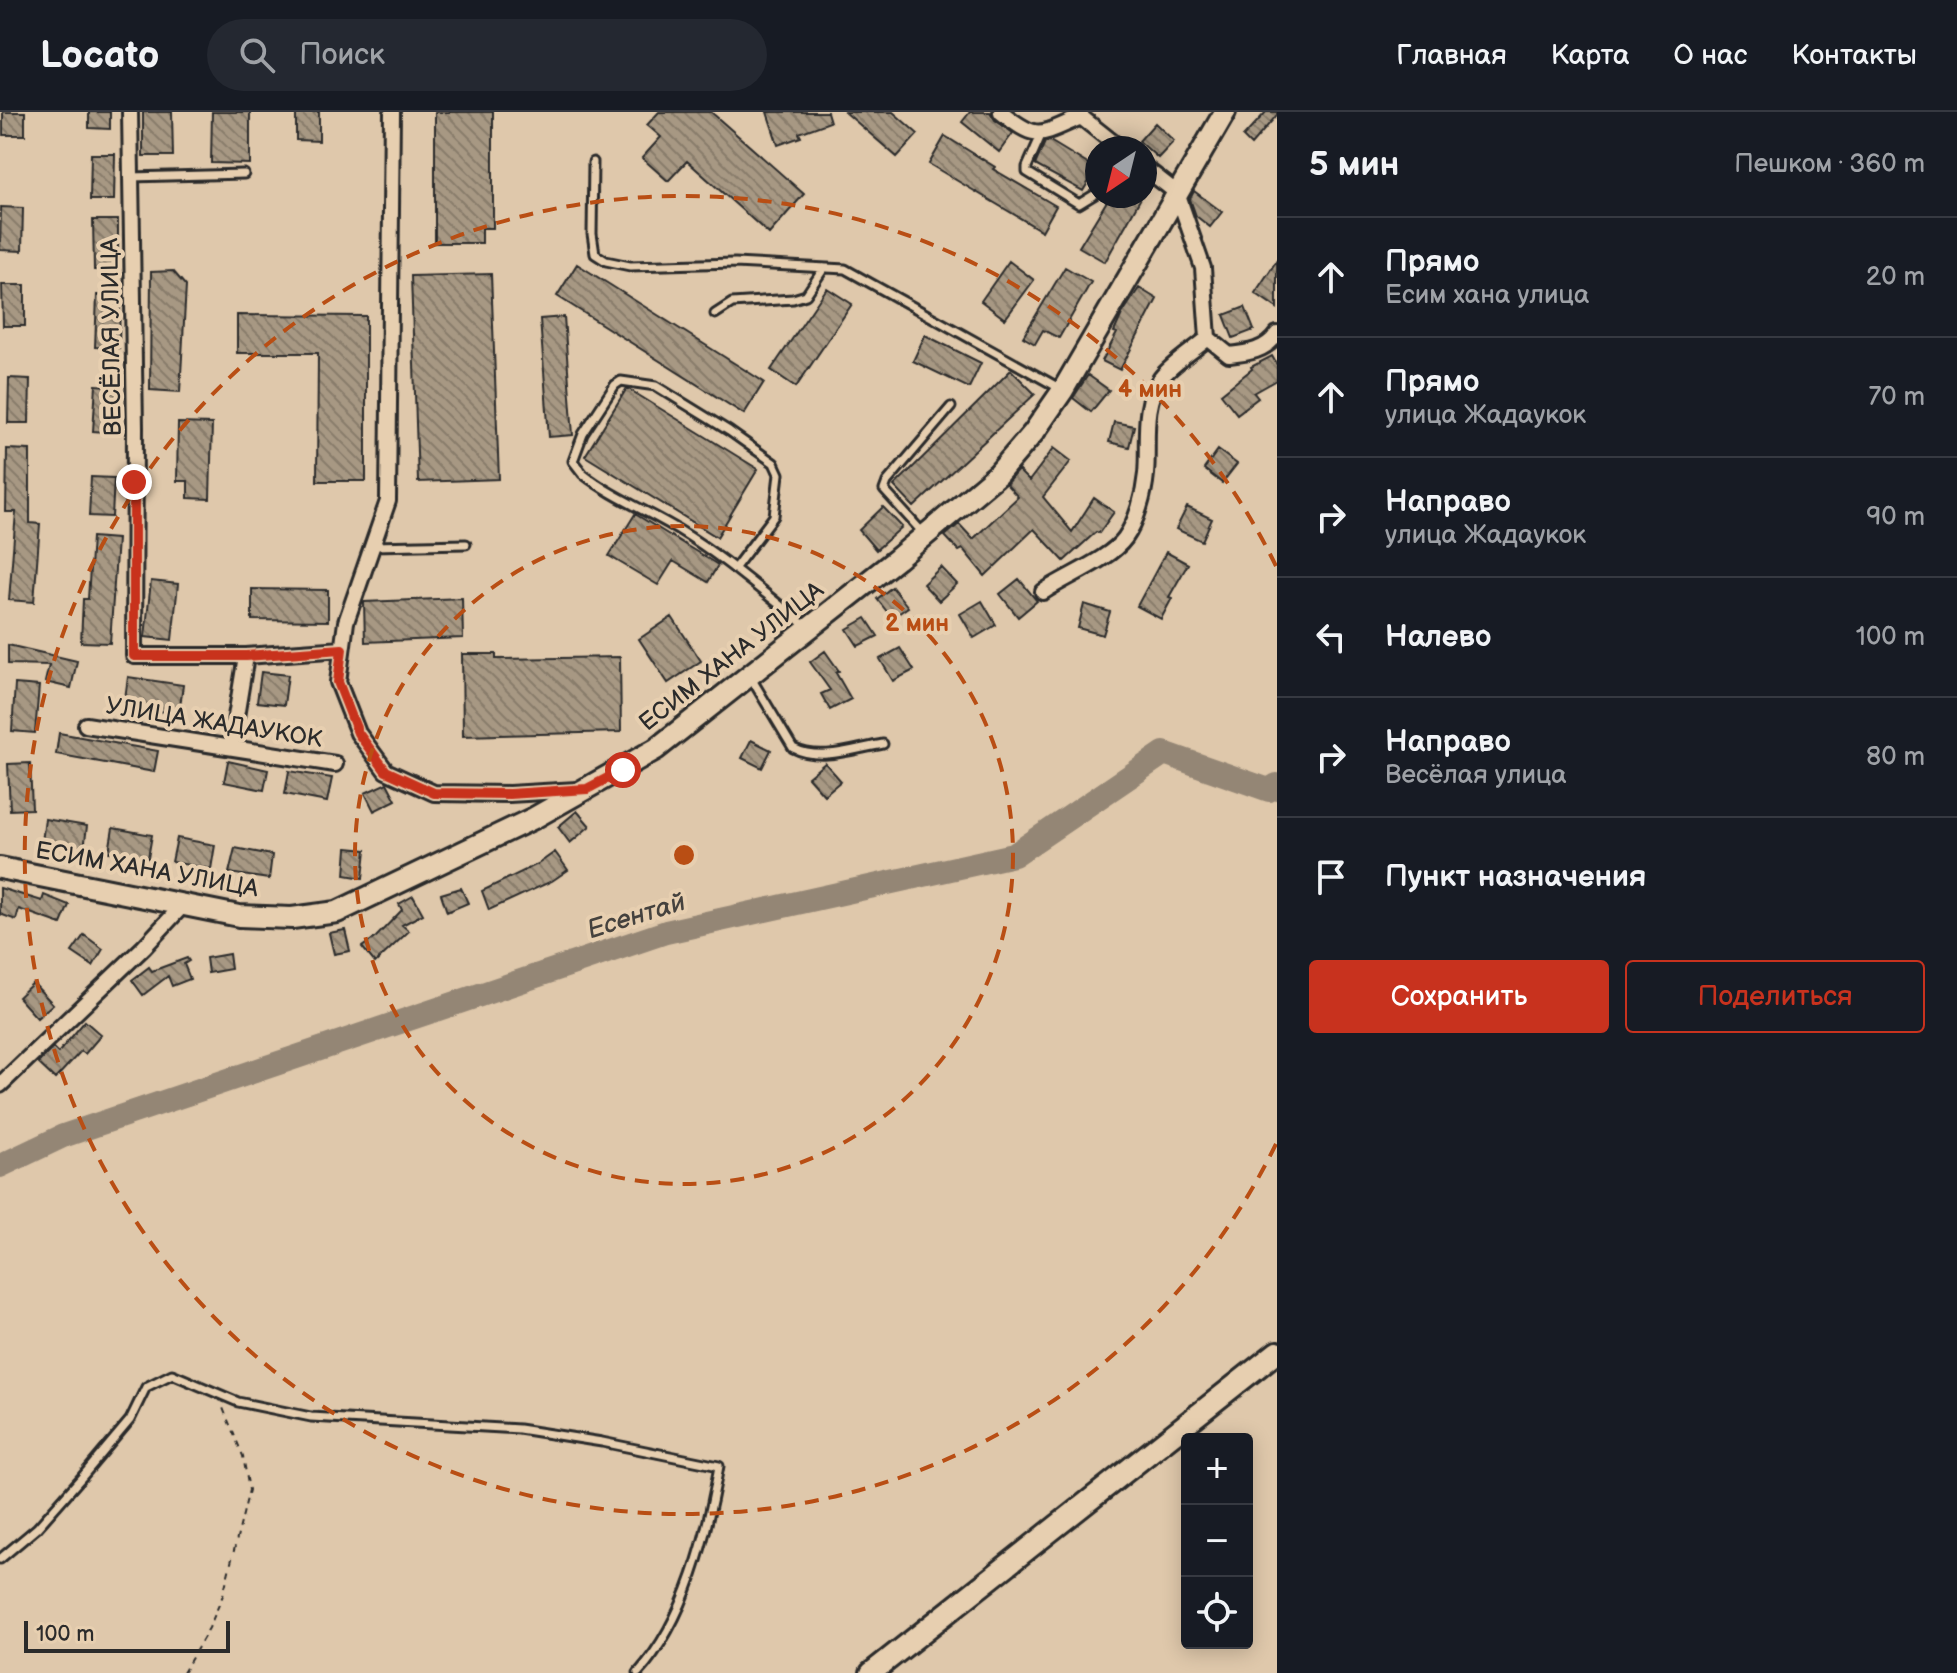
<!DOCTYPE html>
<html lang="ru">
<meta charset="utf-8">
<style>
body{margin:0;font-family:"Balsamiq Sans",sans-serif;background:#242831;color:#f1f3f6}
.controls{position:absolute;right:24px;bottom:24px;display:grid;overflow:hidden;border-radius:8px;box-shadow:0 4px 20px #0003}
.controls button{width:72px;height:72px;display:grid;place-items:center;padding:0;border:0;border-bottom:2px solid #363941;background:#171b24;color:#f1f3f6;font:40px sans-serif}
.compass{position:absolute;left:1085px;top:24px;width:72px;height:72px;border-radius:50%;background:#171b24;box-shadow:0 4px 20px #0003;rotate:215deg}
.scale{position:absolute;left:24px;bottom:20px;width:206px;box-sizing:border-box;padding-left:8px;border:4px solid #2b2b2b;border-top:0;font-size:22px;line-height:28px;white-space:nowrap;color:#2b2b2b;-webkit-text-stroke:6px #e7cfb0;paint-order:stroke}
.stop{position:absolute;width:24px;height:24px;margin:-18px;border:6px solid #c8321e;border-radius:50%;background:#fff}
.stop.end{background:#c8321e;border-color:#fff;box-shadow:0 2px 8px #0008}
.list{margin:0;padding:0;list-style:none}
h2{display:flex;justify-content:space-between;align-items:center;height:104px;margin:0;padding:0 32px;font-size:34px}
h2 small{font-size:26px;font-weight:400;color:#9ea1a6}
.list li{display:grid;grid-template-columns:52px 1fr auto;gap:24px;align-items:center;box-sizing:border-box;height:120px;padding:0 32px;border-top:2px solid #363941}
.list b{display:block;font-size:30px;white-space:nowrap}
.list p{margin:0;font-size:26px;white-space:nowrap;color:#9ea1a6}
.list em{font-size:26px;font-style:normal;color:#9ea1a6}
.actions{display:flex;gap:16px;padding:24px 32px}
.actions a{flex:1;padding:18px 0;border:2px solid #c8321e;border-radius:8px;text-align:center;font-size:28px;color:#c8321e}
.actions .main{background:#c8321e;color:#fff}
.icon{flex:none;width:44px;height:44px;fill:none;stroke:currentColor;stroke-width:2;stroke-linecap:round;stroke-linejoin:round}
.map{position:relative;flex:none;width:1277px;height:1561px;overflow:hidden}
header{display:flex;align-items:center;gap:48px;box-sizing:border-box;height:112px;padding:0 40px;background:#171b24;border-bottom:2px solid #363941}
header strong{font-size:38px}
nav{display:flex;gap:44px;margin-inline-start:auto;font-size:28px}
.search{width:560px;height:72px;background:#242831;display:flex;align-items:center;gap:20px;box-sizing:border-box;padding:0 28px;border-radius:44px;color:#9ea1a6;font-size:30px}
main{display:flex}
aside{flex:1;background:#171b24}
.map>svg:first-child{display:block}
</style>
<header>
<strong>Locato</strong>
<div class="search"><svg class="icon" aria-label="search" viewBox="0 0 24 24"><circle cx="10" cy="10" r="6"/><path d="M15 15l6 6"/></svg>Поиск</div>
<nav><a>Главная</a><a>Карта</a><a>О нас</a><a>Контакты</a></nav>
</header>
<main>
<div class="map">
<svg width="1277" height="1561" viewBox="0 0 1277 1561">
<defs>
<pattern id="building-back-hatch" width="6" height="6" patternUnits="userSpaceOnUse" patternTransform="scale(2)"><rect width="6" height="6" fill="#a79883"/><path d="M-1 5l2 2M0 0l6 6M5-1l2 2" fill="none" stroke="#887c6b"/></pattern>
</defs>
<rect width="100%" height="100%" fill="#dfc8ab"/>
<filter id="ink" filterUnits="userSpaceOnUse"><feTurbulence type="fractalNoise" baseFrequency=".0125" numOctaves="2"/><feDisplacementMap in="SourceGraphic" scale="16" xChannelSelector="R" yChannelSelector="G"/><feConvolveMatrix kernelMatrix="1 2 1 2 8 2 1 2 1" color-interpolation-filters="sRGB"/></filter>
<g filter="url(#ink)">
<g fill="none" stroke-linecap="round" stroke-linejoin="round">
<path stroke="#948675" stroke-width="24" d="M0 1054 63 1024 666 820 1014 743 1164 641 1269 678 1277 673"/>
</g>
<path fill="url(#building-back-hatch)" stroke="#2b2b2b" stroke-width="2" d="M3 0H25V23H3Z
M89 0H110V17L89 16Z
M143 0H172L173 44H143Z
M212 0H250V52L211 51Z
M296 0H319V29L296 28Z
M435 0H493V116H482V131H435Z
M659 0H711L804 82 769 122 687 49 668 69 642 46 661 25 647 13Z
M767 0H827L830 10 799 21 801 25 778 33Z
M845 0H893L918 22 897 45Z
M970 0H990L995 8 1013 21 999 40 962 10Z
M1266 0H1277V3L1251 33 1243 25Z
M1155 11 1174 29 1158 46 1139 29Z
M945 24 995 55 993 57 1056 94 1042 119 929 52Z
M1050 29 1096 57 1083 79 1035 53 1045 30Z
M91 42H115L114 88H90Z
M1194 79 1222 100 1210 115 1196 104 1190 87Z
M1110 84H1142L1105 150 1079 135Z
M1 95 23 96 22 139 0 138Z
M93 108H118V158H94Z
M1277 148V196L1255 181Z
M1009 149 1034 168 1005 207 981 189Z
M577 152 764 270 744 302 557 184Z
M1065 155 1091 170 1059 226 1043 218 1035 232 1023 225Z
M173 159 186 174 180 280 150 278 151 160Z
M491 162 499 367 418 370 411 164Z
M2 173H25V214H3Z
M827 176 852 192 796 275 771 258Z
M1139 176 1157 187 1120 258 1102 249 1117 221 1114 220 1122 202Z
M97 183 120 184 119 236 95 235Z
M1245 195 1254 218 1233 226 1224 203Z
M237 203 366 204V369H317L318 241H237Z
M564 205 573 323 549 325 540 207Z
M925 223 981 251 969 276 913 249Z
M1272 244 1277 253V268L1254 281 1258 286 1237 302 1221 282 1252 257 1251 255Z
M1011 258 1035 282 914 395 894 374Z
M1088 263 1109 278 1091 300 1073 286Z
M9 266 30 267 29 311H8Z
M96 273 121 275 118 321 93 319Z
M627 276 758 357 717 425 585 344Z
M1114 310 1134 314 1129 335 1109 330Z
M178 311 212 312 210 387 188 386V369H177Z
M1054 336 1071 349 1043 385 1072 420 1094 386 1114 400 1099 421 1096 420 1064 449 1034 417 985 464 963 437 959 439 945 424 959 412 973 427 1018 385 1006 372 1018 358 1029 369Z
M7 337 30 338V411L40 412 34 490 9 488 16 400H6Z
M1218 338 1237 352 1222 371 1204 357Z
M91 365 114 366 112 405 89 404Z
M883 395 902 415 876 438 859 418Z
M1187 395 1212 407 1202 429 1176 417Z
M635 402 718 453 708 470 673 449 658 473 609 444Z
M92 425 117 427 110 531 81 530 83 487H88Z
M1166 440 1188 452 1169 485 1172 486 1161 507 1137 494Z
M941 455 957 472 939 489 923 472Z
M1019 467 1037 489 1018 505 1000 482Z
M151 469 178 472 172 528 145 525Z
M892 475 908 495 892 506 877 487Z
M252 477 328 478V509L252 508Z
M462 486 463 526 365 530 364 490Z
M982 489 996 513 974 526 960 502Z
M1084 492 1110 500 1103 523 1078 516Z
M672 505 701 549 668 571 639 527Z
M866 506 878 524 858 534 847 517Z
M8 533 77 549 71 576 45 570 49 553 8 552Z
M900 536 914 558 893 569 880 547Z
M825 539 839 559 836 561 851 587 830 598 821 582 830 578 810 550Z
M462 542H496V547L620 545 621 620 463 624Z
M261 560 288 563 284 593 257 590Z
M128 565 183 573 179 602 124 594Z
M15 572 39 574 35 621 12 619Z
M59 621 158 639 154 660 56 642Z
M751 628 771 638 762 656 742 646Z
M228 649 268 658 264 678 224 670Z
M30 651 32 697 10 698 8 652Z
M825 651 841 669 824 683 808 665Z
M289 659 332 666 327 690 285 682Z
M387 671 396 688 374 699 365 681Z
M577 699 590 714 570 731 558 715Z
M45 707 87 714 84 737 42 730Z
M113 716 152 723 148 746 109 740Z
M177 726 215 733 211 757 172 750Z
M235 736 272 743 269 767 229 761Z
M347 736 366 738 363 766 345 763Z
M555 740 568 758 552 769 489 798 482 779 538 752Z
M0 776 42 789 44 783 69 793 61 812 19 797 16 808 0 802Z
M461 776 468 791 447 800 441 782Z
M413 784 423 802 402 813 409 819 375 851 362 835 376 825 402 798 399 792Z
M345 818 350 839 334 842 329 821Z
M84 823 103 837 93 854 72 840Z
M229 842 231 857 208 861 206 846Z
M187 846 189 849 184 852 190 867 172 874 168 864 143 883 132 868 149 855 152 859Z
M33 871 53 892 37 906 18 885Z
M85 909 101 923 85 942 81 939 55 967 38 951 53 936 58 941Z"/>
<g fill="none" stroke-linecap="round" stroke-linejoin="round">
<defs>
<path id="lane" d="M1042 21 1027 55V60L1079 92 1097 81
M593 50 592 122 595 142 606 149 630 154 735 151 845 157 1061 277
M131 65 244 62
M715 202 732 191 793 187 806 183 824 156
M924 422 884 378 887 370 951 295
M373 434 466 432
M734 457 774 404 779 362 774 351 729 319 656 274 621 269 615 273 583 322 573 349 583 362C612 385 648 399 679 418 725 446 765 482 807 515
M751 566 793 636C820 650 854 637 883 632
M0 1447 37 1416 82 1365 130 1308 146 1275 172 1262 238 1290 311 1305 519 1317 602 1330 719 1354C707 1423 686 1508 638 1561"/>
<path id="street" d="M130 0 135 316 134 544H246L342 537
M392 0 388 389 346 510 338 570 358 621 386 659 434 681 509 682 577 678
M1001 0C1038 30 1039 23 1081 5L1120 36
M1145 56 1177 81 1203 156 1208 226
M1043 480C1066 464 1109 448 1125 426 1137 409 1144 383 1146 362 1149 331 1141 293 1161 266 1173 251 1193 239 1208 226L1229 243C1247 241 1266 239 1277 222
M86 613 335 652
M231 635 246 544
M0 973 144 835 183 793"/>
<path id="secondary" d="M0 756 239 804 292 806 337 800 534 706 656 637 897 447 998 362 1034 320 1063 278 1225 0
M871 1561 1277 1240"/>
</defs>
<use href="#lane" stroke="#2b2b2b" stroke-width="13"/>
<use href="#street" stroke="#2b2b2b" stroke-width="20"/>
<use href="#secondary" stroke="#2b2b2b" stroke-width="26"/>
<path stroke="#2b2b2b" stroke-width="2" stroke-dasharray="6 6" stroke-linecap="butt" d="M183 1561 209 1516 223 1483 249 1378 243 1344 223 1296"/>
<use href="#lane" stroke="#e7cfb0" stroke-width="7"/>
<use href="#street" stroke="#e7cfb0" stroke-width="14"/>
<use href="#secondary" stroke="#e7cfb0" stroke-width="20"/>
</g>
</g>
<g fill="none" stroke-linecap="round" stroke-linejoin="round" filter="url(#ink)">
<path stroke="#c8321e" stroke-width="10" d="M134 370V544H246L342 537 338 570 358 621 386 659 434 681 509 682 587 677 623 658"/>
</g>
<g fill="none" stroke="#b94e14" stroke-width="4" stroke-dasharray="14 10">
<circle cx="684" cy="743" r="329"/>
<path d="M1276 1032A659 659 0 1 1 1276 454"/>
</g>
<g text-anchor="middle" stroke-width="8" stroke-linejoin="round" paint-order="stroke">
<g font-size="24" fill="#2b2b2b" stroke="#e7cfb0">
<text transform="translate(111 225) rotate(-91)" y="8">ВЕСЁЛАЯ УЛИЦА</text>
<text transform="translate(731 544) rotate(-38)" y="8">ЕСИМ ХАНА УЛИЦА</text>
<text transform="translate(214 610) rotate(9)" y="8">УЛИЦА ЖАДАУКОК</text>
<text transform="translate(147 757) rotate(10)" y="8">ЕСИМ ХАНА УЛИЦА</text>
</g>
<g font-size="26" font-style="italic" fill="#45423e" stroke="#e7cfb0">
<text transform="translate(636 803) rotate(-17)" y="9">Есентай</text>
</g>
</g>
<circle cx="684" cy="743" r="12" fill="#b94e14" stroke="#e7cfb0" stroke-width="4"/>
<g font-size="24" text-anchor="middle" font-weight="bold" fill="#b94e14" stroke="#e7cfb0" stroke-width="8" stroke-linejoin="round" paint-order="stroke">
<text x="1150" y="285">4 мин</text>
<text x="917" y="519">2 мин</text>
</g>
</svg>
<div class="controls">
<button>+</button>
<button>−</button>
<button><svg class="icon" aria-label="locate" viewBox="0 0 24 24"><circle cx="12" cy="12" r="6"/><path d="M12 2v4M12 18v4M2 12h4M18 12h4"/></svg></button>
</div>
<svg class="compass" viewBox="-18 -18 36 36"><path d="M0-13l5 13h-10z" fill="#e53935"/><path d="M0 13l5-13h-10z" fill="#9ea1a6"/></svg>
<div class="scale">100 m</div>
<div class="stop" style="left:623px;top:658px"></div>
<div class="stop end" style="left:134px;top:370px"></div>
</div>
<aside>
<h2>5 мин<small>Пешком · 360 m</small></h2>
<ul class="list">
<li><svg class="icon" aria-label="ahead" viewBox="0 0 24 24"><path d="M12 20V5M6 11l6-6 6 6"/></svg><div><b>Прямо</b><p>Есим хана улица</p></div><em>20 m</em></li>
<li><svg class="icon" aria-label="ahead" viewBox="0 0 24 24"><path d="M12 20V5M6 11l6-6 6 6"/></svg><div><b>Прямо</b><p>улица Жадаукок</p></div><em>70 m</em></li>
<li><svg class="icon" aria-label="right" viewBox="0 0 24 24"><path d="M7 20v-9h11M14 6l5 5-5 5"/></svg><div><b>Направо</b><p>улица Жадаукок</p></div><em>90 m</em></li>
<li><svg class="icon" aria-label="left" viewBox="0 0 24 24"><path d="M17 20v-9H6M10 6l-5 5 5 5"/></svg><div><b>Налево</b></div><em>100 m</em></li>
<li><svg class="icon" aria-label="right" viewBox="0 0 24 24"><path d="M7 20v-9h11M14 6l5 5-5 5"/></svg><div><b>Направо</b><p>Весёлая улица</p></div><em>80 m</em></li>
<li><svg class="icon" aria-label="arrive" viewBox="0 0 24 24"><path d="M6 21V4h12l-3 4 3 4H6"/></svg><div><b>Пункт назначения</b></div></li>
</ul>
<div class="actions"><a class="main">Сохранить</a><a>Поделиться</a></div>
</aside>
</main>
